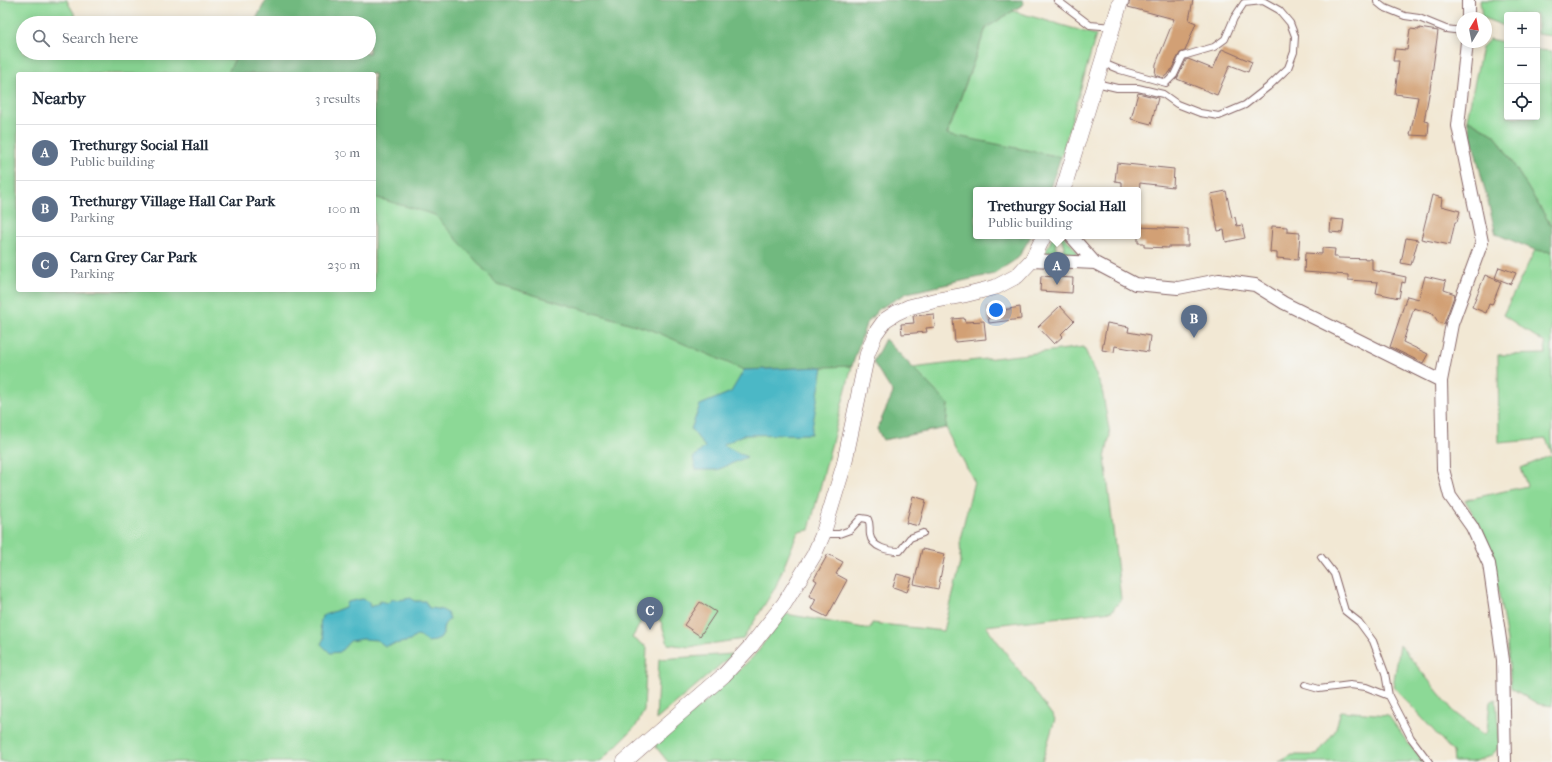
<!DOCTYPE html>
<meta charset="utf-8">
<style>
body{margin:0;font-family:"IM FELL French Canon",serif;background:#f2f2f3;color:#1f2937}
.controls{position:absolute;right:12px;top:12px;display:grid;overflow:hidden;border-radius:4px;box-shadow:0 2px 10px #0003}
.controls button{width:36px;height:36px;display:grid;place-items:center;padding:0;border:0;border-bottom:1px solid #e0e1e3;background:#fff;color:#1f2937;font:20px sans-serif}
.compass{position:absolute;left:1456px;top:12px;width:36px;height:36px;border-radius:50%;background:#fff;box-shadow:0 2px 10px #0003;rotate:10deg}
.you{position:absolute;left:996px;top:310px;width:14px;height:14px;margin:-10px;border:3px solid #fff;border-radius:50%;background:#1a73e8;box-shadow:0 0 0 6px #1a73e833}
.badge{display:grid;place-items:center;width:26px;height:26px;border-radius:50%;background:#ea580c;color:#fff;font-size:13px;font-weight:700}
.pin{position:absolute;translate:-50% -33px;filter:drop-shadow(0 1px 2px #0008)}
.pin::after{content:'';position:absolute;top:21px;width:14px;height:12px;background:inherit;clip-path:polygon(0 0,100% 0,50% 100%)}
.popup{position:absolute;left:973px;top:187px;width:168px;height:52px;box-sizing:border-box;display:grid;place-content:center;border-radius:4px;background:#fff;filter:drop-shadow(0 1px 3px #0005);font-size:13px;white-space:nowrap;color:#747a83}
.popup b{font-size:15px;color:#1f2937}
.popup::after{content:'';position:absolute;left:50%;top:100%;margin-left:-8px;border:8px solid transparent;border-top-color:#fff}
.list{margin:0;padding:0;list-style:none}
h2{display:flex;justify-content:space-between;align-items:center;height:52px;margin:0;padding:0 16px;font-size:17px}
h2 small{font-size:13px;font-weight:400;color:#747a83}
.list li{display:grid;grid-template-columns:26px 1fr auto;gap:12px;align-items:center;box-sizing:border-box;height:56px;padding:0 16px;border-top:1px solid #e0e1e3}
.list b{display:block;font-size:15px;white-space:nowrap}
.list p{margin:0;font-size:13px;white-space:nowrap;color:#747a83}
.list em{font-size:13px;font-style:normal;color:#747a83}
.icon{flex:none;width:22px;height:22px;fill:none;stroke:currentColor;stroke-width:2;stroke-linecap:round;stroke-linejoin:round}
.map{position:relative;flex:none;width:1552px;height:762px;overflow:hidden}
.search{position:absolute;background:#fff;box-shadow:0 2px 10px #0003;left:16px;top:16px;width:360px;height:44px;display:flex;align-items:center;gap:10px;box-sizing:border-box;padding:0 14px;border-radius:22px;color:#747a83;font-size:15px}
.panel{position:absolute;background:#fff;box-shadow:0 2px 10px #0003;left:16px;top:72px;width:360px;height:220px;border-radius:4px}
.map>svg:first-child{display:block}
</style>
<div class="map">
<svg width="1552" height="762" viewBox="0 0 1552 762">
<rect width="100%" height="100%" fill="#f6f6f2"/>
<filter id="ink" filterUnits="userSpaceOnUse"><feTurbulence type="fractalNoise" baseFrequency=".025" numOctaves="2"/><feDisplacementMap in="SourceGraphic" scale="8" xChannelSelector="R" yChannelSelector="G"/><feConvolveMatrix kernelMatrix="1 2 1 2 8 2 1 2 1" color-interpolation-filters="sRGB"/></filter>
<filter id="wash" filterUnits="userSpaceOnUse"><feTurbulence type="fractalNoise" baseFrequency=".012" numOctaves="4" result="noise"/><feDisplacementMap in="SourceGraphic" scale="16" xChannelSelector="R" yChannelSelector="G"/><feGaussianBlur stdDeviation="0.9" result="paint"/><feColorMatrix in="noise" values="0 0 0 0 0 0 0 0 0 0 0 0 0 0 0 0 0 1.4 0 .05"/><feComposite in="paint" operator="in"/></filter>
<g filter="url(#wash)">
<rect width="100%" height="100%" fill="#f2e8d4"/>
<path fill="#8cd996" stroke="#6b7c60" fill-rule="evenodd" d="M0 0H67L68 3 80 23H23V53H169L317 68 467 66 846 366H852L809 530 798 532 775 588 743 639 689 647 668 644 661 622 656 616 645 615 632 638 647 647 644 711 636 726 600 762H0ZM18 74H374V290H18Z
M1480 0H1552V36L1537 34V15H1507V27L1486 19V18H1482Z
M1013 11 1096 35 1061 157 947 135 986 28Z
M1490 39 1507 43V117H1537V50L1552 51V227L1496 136 1467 119 1482 47Z
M1053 236H1055L1056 247 1059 250H1063L1064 247 1061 236H1064L1079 254H1045Z
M1535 250 1552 252V453L1546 439 1499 443 1498 355 1546 354 1545 343 1503 315Z
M1084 347 1102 389 1110 435 1105 458 1121 599 1112 611 986 626 1055 719 1042 762H668L656 747V742L704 703 753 657 786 614 870 629 872 623 944 631 961 562 960 539 974 481 946 428 948 404 912 368Z
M1552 455V706L1538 704 1511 688 1507 641 1493 560 1482 529 1465 500 1527 486 1521 468Z
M1400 645 1455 713 1484 735 1487 731 1490 702 1496 699 1500 746 1491 756 1472 762H1454L1453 752 1393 686Z
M733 654 656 720 659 659Z
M1341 711 1388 715 1408 743 1425 762H1279L1292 755H1317L1335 731Z"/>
<path fill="#71b97f" stroke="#5e6c55" d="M266 0H1023L1024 4 986 28 947 134 1061 157 1049 190H976V236H1031L1018 258 994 274 907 293 879 309 866 324 852 366 744 370 652 330 497 284 435 215 374 197V74H227L238 53H369V23H254Z
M1467 119 1496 136 1552 227V252L1535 250 1496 234Z
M885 339 948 404 946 428 883 440 877 429 893 393 873 362Z"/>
<path fill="#4bb8c6" stroke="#4a6c78" d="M823 367 811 434 743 435 723 445 747 457 717 470H696L693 458 705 447 691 429 700 405 731 392 744 370Z
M411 598 414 601H425L429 608C438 609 448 609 450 619 443 624 443 627 443 635L436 641 427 642 421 637 416 636 410 641 385 646 377 640 362 639 350 641 340 652 330 653 321 644 324 638C320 629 319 626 322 616L345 607 347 602 362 599 369 602 370 607 379 603 380 601 388 603 391 600 395 599 399 600Z"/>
<g id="blocks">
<path fill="#d2a074" d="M1130 0H1193L1189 20 1196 23 1185 51 1180 53 1170 72 1163 78 1155 75 1156 64 1174 19 1128 7Z
M1419 28 1438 31 1430 89 1424 121 1429 122 1428 136 1410 135 1418 97 1395 94 1399 61H1393L1395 49 1407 50 1410 29 1419 30Z
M1222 49 1252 62 1248 72 1230 65 1217 95 1177 79 1186 60 1188 59 1213 69Z
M1138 93 1158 98 1151 124 1131 119Z
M1117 163 1174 169 1173 187 1140 183 1139 190H1122V182L1115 181Z
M1226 191 1232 218 1235 217 1237 226 1242 225 1245 238 1226 242 1224 230 1218 231 1211 194Z
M1432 195 1442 198 1441 206 1460 211 1457 222H1455L1450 245 1421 239Z
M1331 219 1344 220 1342 233 1330 232Z
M1272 226 1287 227V232L1300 233 1298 260 1277 258V253L1270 252Z
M1138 227 1188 229V246H1169V248L1144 247V243H1138Z
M1406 238 1418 240 1411 265 1401 263Z
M1322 248 1335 249 1334 257H1338V258L1372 259V270L1406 277 1405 283 1402 282 1399 298 1376 293 1378 282 1348 280V275L1304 272 1305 253 1322 254Z
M1499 267 1516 273 1511 284 1495 278Z
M1485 275 1501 282 1492 305 1489 304 1486 313 1472 307Z
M1041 276 1073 278 1072 293 1040 291Z
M1425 276 1446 281 1444 290 1455 294 1444 324 1438 322 1433 314 1414 308 1403 342 1428 354 1423 363 1390 347 1407 296 1419 299Z
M999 306V308L1003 307V310L1020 307 1021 319 989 323 987 308Z
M1060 306 1074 321 1061 334 1063 336 1054 344 1038 327Z
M934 314 935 327 926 328 927 332 902 334 901 324 914 323 913 316Z
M964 318 965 322 984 321 986 339 955 342 953 319Z
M1107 323 1129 327 1128 332 1150 336 1148 352 1115 346 1114 352 1102 350Z
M913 496 926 500 919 526 906 523Z
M922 549 945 554 938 589 914 584Z
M828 554 843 562 836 574 847 580 827 617 811 609 816 599 809 596 817 581 814 579Z
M897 574 912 578 907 592 893 587Z
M700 602 716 612 700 636 684 625Z"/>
</g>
</g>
<g filter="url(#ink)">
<use href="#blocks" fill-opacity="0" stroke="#856566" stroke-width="1"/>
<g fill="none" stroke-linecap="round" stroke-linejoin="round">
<defs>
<path id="service" d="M1057 0 1090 25 1113 27
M1377 0V2L1383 7 1405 16 1419 18 1446 29 1462 31
M1096 83 1117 88H1138L1163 94 1177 104 1200 113 1219 116 1245 105 1268 87 1288 68 1294 52 1295 36 1290 23 1279 10 1263 1 1244 3 1234 18 1225 39 1214 47 1183 56 1174 75 1166 83 1120 70 1103 63
M823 534H839L850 530 861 518 868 519C871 525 869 529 870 535 872 548 889 551 900 551L910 538 923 533
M1321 557 1334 574 1345 611 1359 622 1373 641 1385 673 1389 696
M1305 685 1319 689 1350 685 1366 687 1389 696 1411 738 1429 762"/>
<path id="minor" d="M1468 0V18
M1467 42 1458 126 1482 242 1452 324 1441 381 1443 469 1450 496 1472 527 1489 564 1503 660 1505 762
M1071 236 1095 263 1135 284 1178 288 1219 280 1255 285 1284 303 1441 381
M1032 260 1095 263"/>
<path id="tertiary" d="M1063 190 1121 0
M624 762 724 675 751 646 784 604 814 555 823 534 844 465 867 355 875 334 885 320 896 313 909 307 933 301 964 295 996 287 1017 276 1032 260 1044 236"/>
</defs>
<use href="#service" stroke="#856566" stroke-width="8"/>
<use href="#minor" stroke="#856566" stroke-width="14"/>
<use href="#tertiary" stroke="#856566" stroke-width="16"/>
<use href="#service" stroke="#fff" stroke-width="6"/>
<use href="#minor" stroke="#fff" stroke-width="12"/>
<use href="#tertiary" stroke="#fff" stroke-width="15"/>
</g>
</g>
</svg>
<div class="controls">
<button>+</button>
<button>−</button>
<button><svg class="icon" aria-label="locate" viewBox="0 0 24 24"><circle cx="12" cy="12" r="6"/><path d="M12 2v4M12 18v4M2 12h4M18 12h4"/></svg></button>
</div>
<svg class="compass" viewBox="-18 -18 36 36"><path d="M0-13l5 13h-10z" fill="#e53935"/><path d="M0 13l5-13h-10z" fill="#747a83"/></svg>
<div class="you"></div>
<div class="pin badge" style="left:1057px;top:285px;background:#5c6f8a">A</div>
<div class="popup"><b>Trethurgy Social Hall</b>Public building</div>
<div class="pin badge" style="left:1194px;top:338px;background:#5c6f8a">B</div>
<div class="pin badge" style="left:650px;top:630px;background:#5c6f8a">C</div>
<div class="search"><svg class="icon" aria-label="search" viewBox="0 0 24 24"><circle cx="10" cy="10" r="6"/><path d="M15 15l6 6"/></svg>Search here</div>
<section class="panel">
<h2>Nearby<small>3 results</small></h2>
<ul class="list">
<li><span class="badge" style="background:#5c6f8a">A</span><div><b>Trethurgy Social Hall</b><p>Public building</p></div><em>30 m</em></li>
<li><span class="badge" style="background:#5c6f8a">B</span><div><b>Trethurgy Village Hall Car Park</b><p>Parking</p></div><em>100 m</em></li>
<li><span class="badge" style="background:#5c6f8a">C</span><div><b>Carn Grey Car Park</b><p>Parking</p></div><em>230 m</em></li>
</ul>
</section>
</div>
